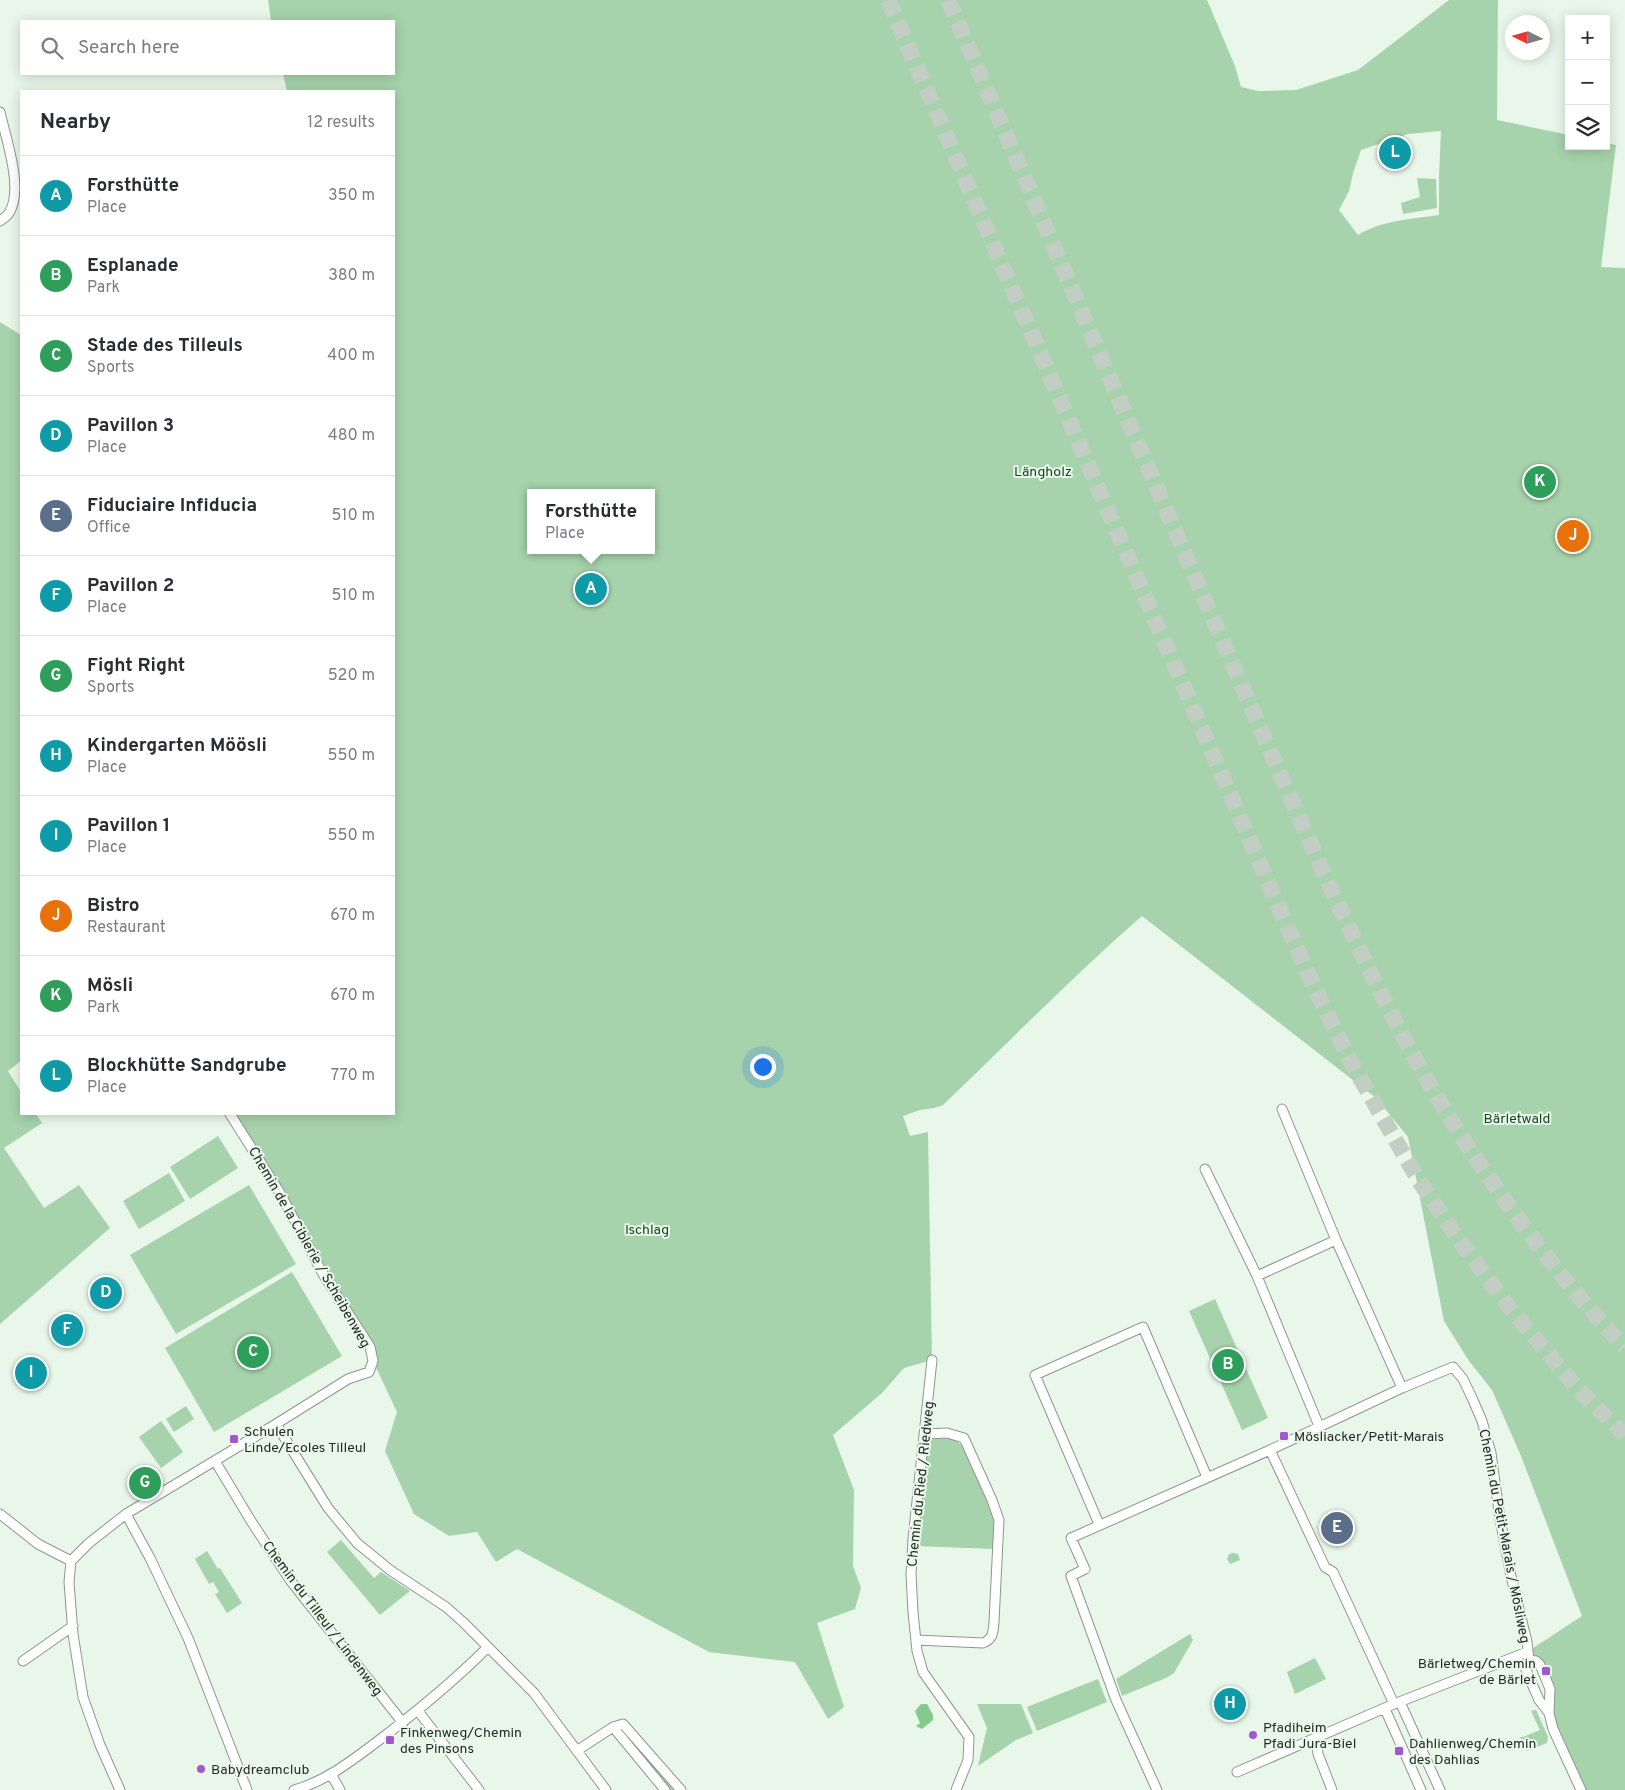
<!DOCTYPE html>
<meta charset="utf-8">
<style>
body{margin:0;font-family:Overpass,sans-serif;background:#f7f7f7;color:#2b2b33}
.controls{position:absolute;right:15px;top:15px;display:grid;overflow:hidden;border-radius:0px;box-shadow:0 2px 12px #0003}
.controls button{width:45px;height:45px;display:grid;place-items:center;padding:0;border:0;border-bottom:1px solid #e1e1e2;background:#fff;color:#2b2b33;font:25px sans-serif}
.compass{position:absolute;left:1505px;top:15px;width:45px;height:45px;border-radius:50%;background:#fff;box-shadow:0 2px 12px #0003;rotate:275deg}
.you{position:absolute;left:762px;top:1066px;width:18px;height:18px;margin:-12px;border:4px solid #fff;border-radius:50%;background:#1a73e8;box-shadow:0 0 0 8px #1a73e833}
.badge{display:grid;place-items:center;width:32px;height:32px;border-radius:50%;background:#b45309;color:#fff;font-size:16px;font-weight:700}
.pin{position:absolute;translate:-50% -50%;border:2px solid #fff;box-shadow:0 1px 5px #0006}
.popup{position:absolute;left:527px;top:489px;width:128px;height:65px;box-sizing:border-box;display:grid;place-content:center;border-radius:0px;background:#fff;filter:drop-shadow(0 1px 4px #0005);font-size:16px;white-space:nowrap;color:#7c7c81}
.popup b{font-size:19px;color:#2b2b33}
.popup::after{content:'';position:absolute;left:50%;top:100%;margin-left:-10px;border:10px solid transparent;border-top-color:#fff}
.list{margin:0;padding:0;list-style:none}
h2{display:flex;justify-content:space-between;align-items:center;height:65px;margin:0;padding:0 20px;font-size:21px}
h2 small{font-size:16px;font-weight:400;color:#7c7c81}
.list li{display:grid;grid-template-columns:32px 1fr auto;gap:15px;align-items:center;box-sizing:border-box;height:80px;padding:0 20px;border-top:1px solid #e1e1e2}
.list b{display:block;font-size:19px;white-space:nowrap}
.list p{margin:0;font-size:16px;white-space:nowrap;color:#7c7c81}
.list em{font-size:16px;font-style:normal;color:#7c7c81}
.icon{flex:none;width:28px;height:28px;fill:none;stroke:currentColor;stroke-width:2;stroke-linecap:round;stroke-linejoin:round}
.map{position:relative;flex:none;width:1625px;height:1790px;overflow:hidden}
.search{position:absolute;background:#fff;box-shadow:0 2px 12px #0003;left:20px;top:20px;width:375px;height:55px;display:flex;align-items:center;gap:12px;box-sizing:border-box;padding:0 18px;border-radius:0px;color:#7c7c81;font-size:19px}
.panel{position:absolute;background:#fff;box-shadow:0 2px 12px #0003;left:20px;top:90px;width:375px;height:1025px;border-radius:0px}
.map>svg:first-child{display:block}
</style>
<div class="map">
<svg width="1625" height="1790" viewBox="0 0 1625 1790">
<rect width="100%" height="100%" fill="#e9f7ea"/>
<path fill="#a6d3ab" fill-rule="evenodd" d="M268 0H1207L1235 66 1241 87 1258 91 1296 90 1358 70 1449 0H1498L1497 120 1569 135V146H1606V143L1616 145 1601 267 1625 268V1790H1581L1553 1729 1550 1689 1527 1652 1582 1616 1521 1456 1492 1390 1469 1361 1444 1321 1408 1137 1376 1098 1142 916C1073 976 1009 1042 943 1105L934 1108 920 1110 903 1116 910 1136 928 1132 932 1360 904 1368 882 1393 833 1435 854 1490 853 1566 861 1588 855 1609 817 1623 844 1707 828 1719 795 1662 709 1652 517 1549 496 1562 477 1532 449 1536 414 1514 385 1451 397 1412 373 1361 230 1114H394V91H287L283 74H394V21H271ZM1441 131 1439 176V215C1411 219 1383 220 1358 235L1339 210 1349 191 1353 173 1361 150 1408 134ZM531 493H651V550H531Z
M1417 178 1436 179 1437 208 1403 214 1401 203 1420 197Z
M0 322 21 335V1061L8 1071 21 1092V1114H36L42 1123 4 1148 44 1208 79 1185 110 1228 0 1324Z
M218 1136 238 1168 190 1199 170 1167Z
M169 1173 185 1201 139 1229 123 1201Z
M249 1185 296 1264 176 1334 130 1255Z
M292 1272 342 1356 214 1432 165 1348Z
M1215 1299 1268 1418 1242 1430 1189 1311Z
M186 1406 194 1419 174 1432 166 1419Z
M161 1421 183 1452 161 1468 139 1437Z
M935 1437 956 1440 965 1449 991 1507 994 1521V1549L915 1546 927 1444Z
M341 1540 374 1578 381 1572 410 1591 380 1615 327 1552Z
M207 1551 218 1569 220 1568 242 1603 227 1613 215 1594 219 1592 213 1582 209 1584 195 1559Z
M1233 1553 1238 1554 1240 1560 1230 1564 1227 1559 1229 1554Z
M1190 1634 1193 1640 1174 1673 1166 1678 1122 1696 1116 1679Z
M1315 1658 1326 1679 1295 1694 1287 1672Z
M1098 1679 1107 1702 1037 1731 1027 1707Z
M977 1704H1021L1033 1733 1016 1740 978 1766 987 1728Z
M1534 1710H1536L1548 1737 1547 1743 1527 1751 1520 1737H1523L1540 1730 1531 1711Z
M622 1728 676 1790H668L619 1729Z"/>
<path fill="#84c98e" d="M921 1704H927L933 1715V1720L922 1729 916 1726 920 1723 915 1711Z"/>
<g fill="none" stroke-linecap="round" stroke-linejoin="round">
<path stroke="#c2cec3" stroke-width="16" stroke-dasharray="16 8" stroke-linecap="butt" d="M888 0 1274 896 1316 991 1352 1064 1419 1181 1459 1240 1509 1307 1576 1387 1625 1435
M948 0C1047 228 1143 458 1242 686 1301 820 1357 958 1430 1085 1458 1134 1490 1180 1523 1225 1555 1268 1587 1309 1625 1347"/>
<defs>
<path id="street" d="M0 112C6 139 24 189 9 213 7 216 3 219 0 221
M1282 1109 1336 1240 1402 1388
M1205 1169 1257 1276 1319 1426
M1257 1276 1336 1240
M932 1360 913 1539 911 1574 913 1612 917 1651 923 1672 969 1737 968 1760 956 1790
M276 1424 328 1508 357 1543 390 1570 446 1607 463 1622 534 1693 606 1790
M1270 1450 1325 1567 1333 1572 1394 1704
M215 1461 251 1521 290 1580 403 1723
M0 1514 38 1544 71 1561
M126 1514 150 1558 188 1638 247 1790
M1099 1524 1035 1375 1143 1327 1207 1477
M71 1561 89 1543 126 1514 276 1424 348 1379 369 1372 373 1361 370 1347 323 1274 280 1193 230 1114
M71 1561 69 1582 73 1634 83 1697 100 1745 120 1790
M916 1640 983 1643C993 1639 993 1633 994 1622L999 1520 992 1500 964 1438 947 1433 925 1434
M1529 1660 1536 1661 1540 1665 1550 1689 1549 1713 1553 1729 1581 1790
M23 1661 73 1626
M1400 1702 1440 1790
M1385 1709 1421 1790
M418 1711 479 1790
M613 1727 623 1724 681 1790
M1316 1738 1318 1754 1332 1790
M578 1750 613 1727 665 1790
M1237 1772 1394 1704 1527 1652
M331 1774 340 1790
M294 1790C324 1782 350 1762 374 1744 414 1714 453 1682 488 1647
M1157 1790 1116 1700 1071 1576 1085 1569 1071 1538 1270 1450 1402 1388 1453 1367 1463 1379 1473 1400 1482 1421 1491 1453 1500 1519 1511 1576 1527 1642 1529 1660 1526 1670 1539 1700 1549 1713"/>
</defs>
<use href="#street" stroke="#8b988c" stroke-width="11"/>
<use href="#street" stroke="#fff" stroke-width="9"/>
</g>
<g fill="#a158cb" stroke="#e9f7ea" stroke-width="2">
<rect x="1279" y="1431" width="10" height="10" rx="2.5"/>
<rect x="229" y="1434" width="10" height="10" rx="2.5"/>
<rect x="1541" y="1666" width="10" height="10" rx="2.5"/>
<circle cx="1253" cy="1735" r="5"/>
<rect x="385" y="1735" width="10" height="10" rx="2.5"/>
<rect x="1394" y="1746" width="10" height="10" rx="2.5"/>
<circle cx="201" cy="1769" r="5"/>
</g>
<g text-anchor="middle" stroke-width="4" stroke-linejoin="round" paint-order="stroke">
<g font-size="14" fill="#154620" stroke="#e9f7ea">
<text x="1043" y="476">Längholz</text>
<text x="1517" y="1123">Bärletwald</text>
<text x="647" y="1234">Ischlag</text>
</g>
<g font-size="14" fill="#252a25" stroke="#e9f7ea">
<text transform="translate(310 1247) rotate(60)" y="5">Chemin de la Ciblerie / Scheibenweg</text>
<text transform="translate(920 1484) rotate(-84)" y="5">Chemin du Ried / Riedweg</text>
<text transform="translate(1505 1536) rotate(79)" y="5">Chemin du Petit-Marais / Mösliweg</text>
<text transform="translate(323 1618) rotate(53)" y="5">Chemin du Tilleul / Lindenweg</text>
</g>
<g font-size="14" fill="#252a25" stroke="#e9f7ea" text-anchor="start">
<text x="244" y="1436">Schulen<tspan x="244" dy="16">Linde/Ecoles Tilleul</tspan></text>
<text x="1294" y="1441">Mösliacker/Petit-Marais</text>
<text x="1536" y="1668" text-anchor="end">Bärletweg/Chemin<tspan x="1536" dy="16">de Bärlet</tspan></text>
<text x="1263" y="1732">Pfadiheim<tspan x="1263" dy="16">Pfadi Jura-Biel</tspan></text>
<text x="400" y="1737">Finkenweg/Chemin<tspan x="400" dy="16">des Pinsons</tspan></text>
<text x="1409" y="1748">Dahlienweg/Chemin<tspan x="1409" dy="16">des Dahlias</tspan></text>
<text x="211" y="1774">Babydreamclub</text>
</g>
</g>
</svg>
<div class="controls">
<button>+</button>
<button>−</button>
<button><svg class="icon" aria-label="layers" viewBox="0 0 24 24"><path d="M12 4l9 5-9 5-9-5zM3 14l9 5 9-5"/></svg></button>
</div>
<svg class="compass" viewBox="-18 -18 36 36"><path d="M0-13l5 13h-10z" fill="#e53935"/><path d="M0 13l5-13h-10z" fill="#7c7c81"/></svg>
<div class="you"></div>
<div class="pin badge" style="left:591px;top:589px;background:#0f9aa8">A</div>
<div class="popup"><b>Forsthütte</b>Place</div>
<div class="pin badge" style="left:1228px;top:1365px;background:#2e9e5b">B</div>
<div class="pin badge" style="left:253px;top:1352px;background:#2e9e5b">C</div>
<div class="pin badge" style="left:106px;top:1293px;background:#0f9aa8">D</div>
<div class="pin badge" style="left:1337px;top:1528px;background:#5c6f8a">E</div>
<div class="pin badge" style="left:67px;top:1330px;background:#0f9aa8">F</div>
<div class="pin badge" style="left:145px;top:1483px;background:#2e9e5b">G</div>
<div class="pin badge" style="left:1230px;top:1704px;background:#0f9aa8">H</div>
<div class="pin badge" style="left:31px;top:1373px;background:#0f9aa8">I</div>
<div class="pin badge" style="left:1573px;top:536px;background:#e8710a">J</div>
<div class="pin badge" style="left:1540px;top:482px;background:#2e9e5b">K</div>
<div class="pin badge" style="left:1395px;top:153px;background:#0f9aa8">L</div>
<div class="search"><svg class="icon" aria-label="search" viewBox="0 0 24 24"><circle cx="10" cy="10" r="6"/><path d="M15 15l6 6"/></svg>Search here</div>
<section class="panel">
<h2>Nearby<small>12 results</small></h2>
<ul class="list">
<li><span class="badge" style="background:#0f9aa8">A</span><div><b>Forsthütte</b><p>Place</p></div><em>350 m</em></li>
<li><span class="badge" style="background:#2e9e5b">B</span><div><b>Esplanade</b><p>Park</p></div><em>380 m</em></li>
<li><span class="badge" style="background:#2e9e5b">C</span><div><b>Stade des Tilleuls</b><p>Sports</p></div><em>400 m</em></li>
<li><span class="badge" style="background:#0f9aa8">D</span><div><b>Pavillon 3</b><p>Place</p></div><em>480 m</em></li>
<li><span class="badge" style="background:#5c6f8a">E</span><div><b>Fiduciaire Infiducia</b><p>Office</p></div><em>510 m</em></li>
<li><span class="badge" style="background:#0f9aa8">F</span><div><b>Pavillon 2</b><p>Place</p></div><em>510 m</em></li>
<li><span class="badge" style="background:#2e9e5b">G</span><div><b>Fight Right</b><p>Sports</p></div><em>520 m</em></li>
<li><span class="badge" style="background:#0f9aa8">H</span><div><b>Kindergarten Möösli</b><p>Place</p></div><em>550 m</em></li>
<li><span class="badge" style="background:#0f9aa8">I</span><div><b>Pavillon 1</b><p>Place</p></div><em>550 m</em></li>
<li><span class="badge" style="background:#e8710a">J</span><div><b>Bistro</b><p>Restaurant</p></div><em>670 m</em></li>
<li><span class="badge" style="background:#2e9e5b">K</span><div><b>Mösli</b><p>Park</p></div><em>670 m</em></li>
<li><span class="badge" style="background:#0f9aa8">L</span><div><b>Blockhütte Sandgrube</b><p>Place</p></div><em>770 m</em></li>
</ul>
</section>
</div>
